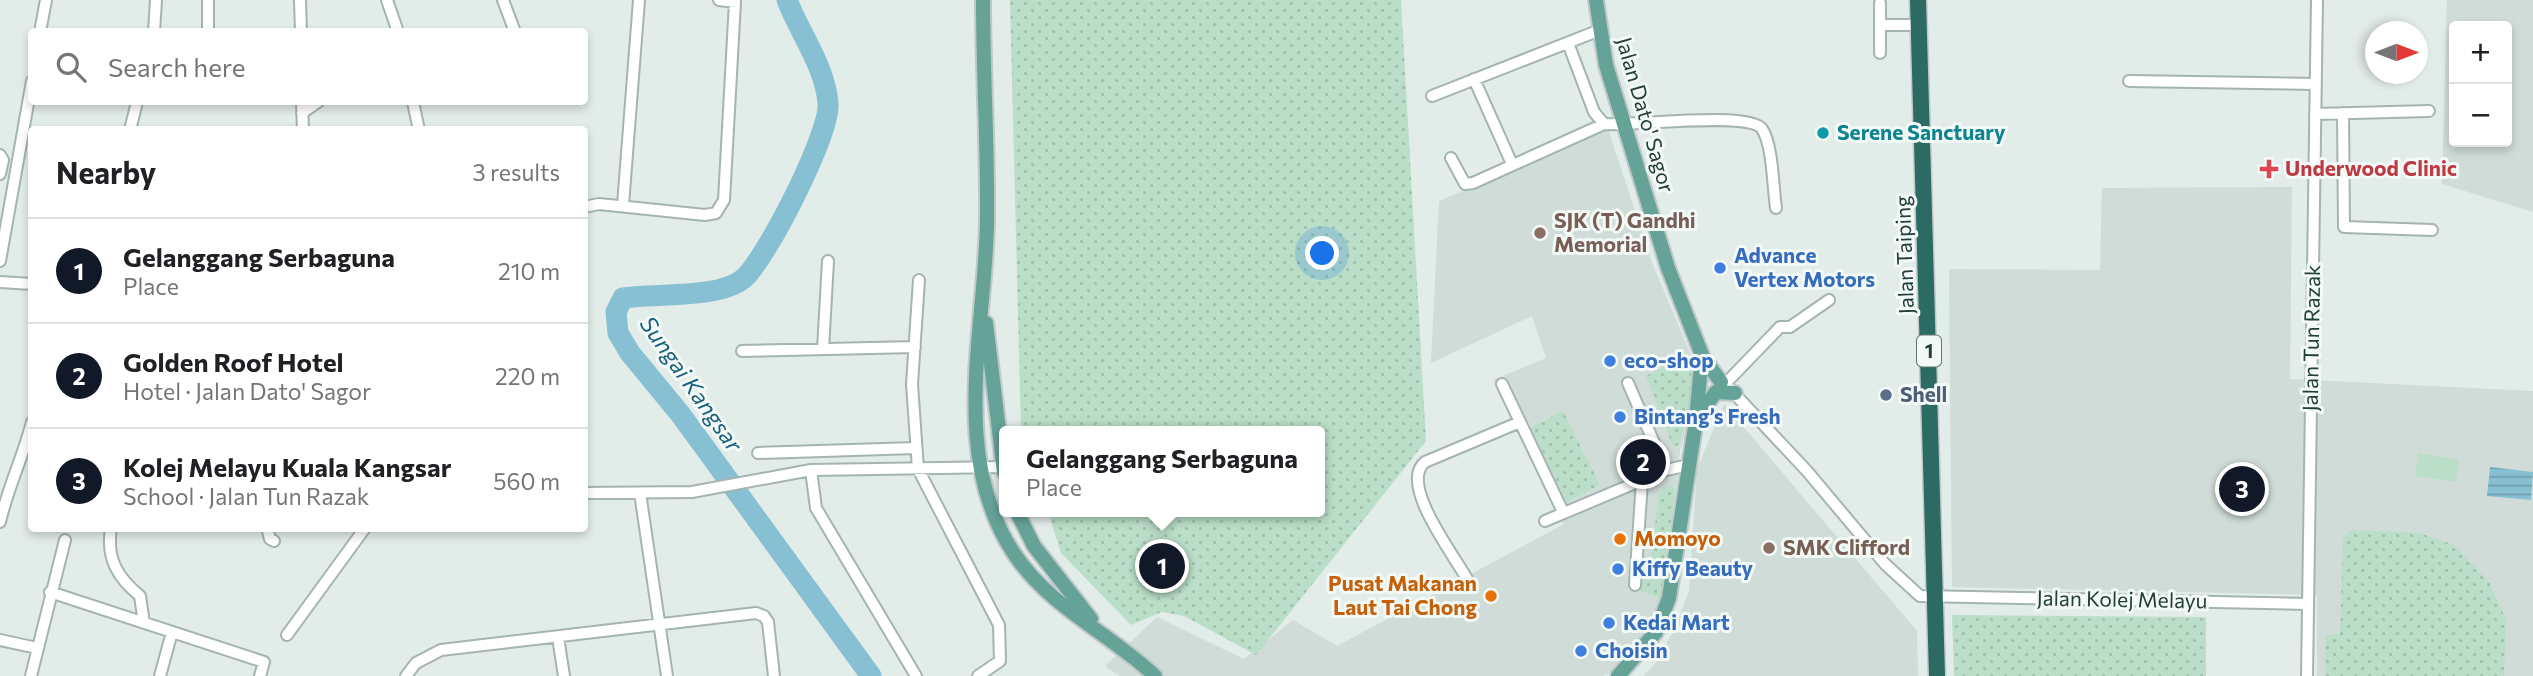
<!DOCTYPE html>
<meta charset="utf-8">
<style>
body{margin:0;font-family:Commissioner,sans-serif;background:#f6f6f6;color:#202124}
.controls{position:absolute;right:21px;top:21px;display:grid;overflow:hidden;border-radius:7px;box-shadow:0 4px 10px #0003}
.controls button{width:63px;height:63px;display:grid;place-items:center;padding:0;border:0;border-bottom:2px solid #e0e0e0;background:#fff;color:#202124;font:35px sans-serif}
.compass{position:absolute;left:2365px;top:21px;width:63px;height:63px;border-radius:50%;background:#fff;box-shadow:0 4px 10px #0003;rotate:90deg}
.you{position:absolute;left:1323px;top:254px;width:24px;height:24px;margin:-18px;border:5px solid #fff;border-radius:50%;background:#1a73e8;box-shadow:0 0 0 10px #1a73e833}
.badge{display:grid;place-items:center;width:46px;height:46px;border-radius:50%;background:#111827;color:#fff;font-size:23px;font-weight:700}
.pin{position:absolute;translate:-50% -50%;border:4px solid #fff;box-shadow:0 2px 7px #0006}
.popup{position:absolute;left:999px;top:426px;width:326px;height:91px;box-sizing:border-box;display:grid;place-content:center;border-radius:7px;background:#fff;filter:drop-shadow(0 2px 5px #0005);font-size:23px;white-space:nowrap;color:#757577}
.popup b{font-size:26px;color:#202124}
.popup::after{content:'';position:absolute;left:50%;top:100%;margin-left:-14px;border:14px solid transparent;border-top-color:#fff}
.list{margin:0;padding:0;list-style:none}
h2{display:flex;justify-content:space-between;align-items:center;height:91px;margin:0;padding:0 28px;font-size:30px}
h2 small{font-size:23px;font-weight:400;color:#757577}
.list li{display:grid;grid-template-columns:46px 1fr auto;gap:21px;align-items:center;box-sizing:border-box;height:105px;padding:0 28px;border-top:2px solid #e0e0e0}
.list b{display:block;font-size:26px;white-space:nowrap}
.list p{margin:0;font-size:23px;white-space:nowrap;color:#757577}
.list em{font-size:23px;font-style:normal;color:#757577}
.icon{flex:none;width:38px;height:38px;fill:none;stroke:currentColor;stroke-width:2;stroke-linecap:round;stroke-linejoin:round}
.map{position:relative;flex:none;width:2533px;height:676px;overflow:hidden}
.search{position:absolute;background:#fff;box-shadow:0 4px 10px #0003;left:28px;top:28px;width:560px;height:77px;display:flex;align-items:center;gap:18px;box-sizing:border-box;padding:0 24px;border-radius:7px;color:#757577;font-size:26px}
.panel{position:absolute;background:#fff;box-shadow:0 4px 10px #0003;left:28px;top:126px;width:560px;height:406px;border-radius:7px}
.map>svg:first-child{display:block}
</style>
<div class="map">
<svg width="2533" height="676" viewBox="0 0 2533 676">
<defs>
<pattern id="grass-dots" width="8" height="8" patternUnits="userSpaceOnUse" patternTransform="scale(1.75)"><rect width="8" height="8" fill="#badec7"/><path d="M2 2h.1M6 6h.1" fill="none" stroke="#a0c0ac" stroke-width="1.8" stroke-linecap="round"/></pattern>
<pattern id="water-rules" width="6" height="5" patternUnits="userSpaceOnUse" patternTransform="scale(1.75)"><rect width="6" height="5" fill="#88c0d3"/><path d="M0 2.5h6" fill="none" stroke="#6f9dac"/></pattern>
</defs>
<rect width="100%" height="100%" fill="#e2ece9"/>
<path fill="#d0dcd8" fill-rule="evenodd" d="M2447 0H2533V212L2442 184ZM2507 26V142H2454V26Z
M1608 129 1653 265 1694 362V401L1680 451 1665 596 1637 647 1617 668 1603 676H1120L1105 666 1157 617 1244 659 1293 620 1337 646 1564 524 1493 380 1546 358 1532 316 1431 363 1439 201Z
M2292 187 2290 379 2533 391V676H2317V595L1952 587 1949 269 2100 270 2102 188Z
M1724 404 1917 631 1918 676H1643L1654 665 1673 632 1689 591 1697 469Z"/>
<path fill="url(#grass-dots)" d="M1010 0H1401L1426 441 1256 655 1184 616 1162 612 1131 625 1061 553 1048 512H1320V431H1021Z
M1687 356C1701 380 1685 419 1679 445L1673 447 1646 376Z
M1563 411 1600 485 1567 502 1530 428Z
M1671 485 1675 490 1662 594 1659 598 1634 588C1662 564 1650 501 1664 487Z
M2351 530 2419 533 2454 545 2489 582 2506 619 2504 676H2325L2326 635 2340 634 2343 538Z
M1952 615 2206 617V676H1954Z"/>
<path fill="#badec7" d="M2418 453 2459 460 2456 482 2415 476Z"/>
<path fill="url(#water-rules)" d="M2490 467 2533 472 2531 500 2487 496Z"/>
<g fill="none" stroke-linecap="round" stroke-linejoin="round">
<path stroke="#88c0d3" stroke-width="21" d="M787 0C800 34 825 66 828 103 831 132 766 260 743 279 718 299 656 293 623 298L616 312 618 333 630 353 681 415 871 676"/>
<defs>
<path id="minor" d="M300 0 301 32
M387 0 398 32
M503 0 515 32
M1880 3V53
M1880 25H1919
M40 32 46 0
M154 32 156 0
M208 32V0
M1568 43 1594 112 1604 124C1632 126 1750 111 1762 129 1773 145 1773 189 1776 208
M1474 79 1512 164
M2129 81 2316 84
M1432 96 1600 30
M302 102 303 130
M413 102 419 130
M302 113 318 102
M2343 113 2344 227 2432 230
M2315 114 2429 111
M130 130 137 102
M0 155 3 160 0 174
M1451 158 1465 184 1473 183 1604 124
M623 205 639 0
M584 207 599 204 705 215 716 213 724 200 735 2 719 0
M0 261 32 81
M919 280 912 384 918 469 999 625 1000 661 978 676
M0 282 32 284
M823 349 828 261
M742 351 915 347
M1628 383 1666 470
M1502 384 1563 512
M1724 385 1780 327H1790L1829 300
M1730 389 1807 471 1885 564 1920 596 2308 604
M758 453 915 448
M811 470 816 508 916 676
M584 493 692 492 811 470 1004 467
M640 493 667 676
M1545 521 1666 470 1689 465
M0 522C8 487 23 457 32 422
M111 528C106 559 118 578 140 596L144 623
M267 528 270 539 274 541
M1635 585 1642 481
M1471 586C1459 561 1397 485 1425 462L1520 422
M50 592 264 662 260 676
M287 635 365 528
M558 637 564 676
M0 640 37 648
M31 676 65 540
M160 676 172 632
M406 676 416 663 441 650 756 613 764 616 768 622 774 676
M2307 676 2317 0"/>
<path id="major" d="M983 0C983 74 988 149 987 223 985 332 949 458 1015 555 1050 607 1109 633 1155 676
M1596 0 1606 65 1668 268 1702 355 1696 420 1669 598 1656 632 1618 676
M986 323 1004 472
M1702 356 1721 382
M1699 415 1716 392 1735 393
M1017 512 1034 546 1091 619"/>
<path id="highway" d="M1918 0 1937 676"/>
</defs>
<use href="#minor" stroke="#a4b4b1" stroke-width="14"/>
<use href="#major" stroke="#c1c9c8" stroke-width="18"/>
<use href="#highway" stroke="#c1c9c8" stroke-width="19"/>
<use href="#minor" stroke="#fff" stroke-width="10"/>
<use href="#major" stroke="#65a399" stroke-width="14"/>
<use href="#highway" stroke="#2c6b64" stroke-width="16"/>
</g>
<circle fill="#0f9aa8" stroke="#f2f9f6" stroke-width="2.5" cx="1823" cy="133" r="7"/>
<path fill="#e0444e" stroke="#f2f9f6" stroke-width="2.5" d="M2265.5 158.5h7v7h7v7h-7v7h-7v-7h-7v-7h7z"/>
<g fill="#8d6e63" stroke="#f2f9f6" stroke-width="2.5">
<circle cx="1540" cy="233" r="7"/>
<circle cx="1769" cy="548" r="7"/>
</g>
<g fill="#3f7fe0" stroke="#f2f9f6" stroke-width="2.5">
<circle cx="1720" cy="268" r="7"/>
<circle cx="1610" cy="361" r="7"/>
<circle cx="1620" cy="417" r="7"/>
<circle cx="1618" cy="569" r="7"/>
<circle cx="1609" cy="623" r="7"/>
<circle cx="1581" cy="651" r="7"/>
</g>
<circle fill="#5c6f8a" stroke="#f2f9f6" stroke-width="2.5" cx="1886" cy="395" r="7"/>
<g fill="#e8710a" stroke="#f2f9f6" stroke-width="2.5">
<circle cx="1620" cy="539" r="7"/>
<circle cx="1491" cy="596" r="7"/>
</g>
<g text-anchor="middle" stroke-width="6" stroke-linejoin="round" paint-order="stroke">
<rect fill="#f2f9f6" stroke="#607672" stroke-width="2" x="1917" y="335.5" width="24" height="31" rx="5"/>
<g font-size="19" font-weight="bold" fill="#213e39">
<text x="1929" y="358">1</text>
</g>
<g font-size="21" fill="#213e39" stroke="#f2f9f6">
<text transform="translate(1645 115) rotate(74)" y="7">Jalan Dato' Sagor</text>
<text transform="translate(1905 255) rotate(-92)" y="7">Jalan Taiping</text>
<text transform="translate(2312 338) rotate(-89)" y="7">Jalan Tun Razak</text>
<text transform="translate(2122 600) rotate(1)" y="7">Jalan Kolej Melayu</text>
</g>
<g font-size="21" font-weight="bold" fill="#0d838f" stroke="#f2f9f6" text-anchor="start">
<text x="1837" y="140">Serene Sanctuary</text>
</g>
<g font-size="21" font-weight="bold" fill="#be3a42" stroke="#f2f9f6" text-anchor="start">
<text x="2285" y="176">Underwood Clinic</text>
</g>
<g font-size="21" font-weight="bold" fill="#785e54" stroke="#f2f9f6" text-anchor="start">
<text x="1554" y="228">SJK (T) Gandhi<tspan x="1554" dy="24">Memorial</tspan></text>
<text x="1783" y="555">SMK Clifford</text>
</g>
<g font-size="21" font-weight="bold" fill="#366cbe" stroke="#f2f9f6" text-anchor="start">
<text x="1734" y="263">Advance<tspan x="1734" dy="24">Vertex Motors</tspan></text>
<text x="1624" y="368">eco-shop</text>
<text x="1634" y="424">Bintang’s Fresh</text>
<text x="1632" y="576">Kiffy Beauty</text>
<text x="1623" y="630">Kedai Mart</text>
<text x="1595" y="658">Choisin</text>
</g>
<g font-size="21" font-weight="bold" fill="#4e5e75" stroke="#f2f9f6" text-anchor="start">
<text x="1900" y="402">Shell</text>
</g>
<g font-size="21" font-weight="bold" fill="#c56008" stroke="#f2f9f6" text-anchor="start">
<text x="1634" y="546">Momoyo</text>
<text x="1477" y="591" text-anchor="end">Pusat Makanan<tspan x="1477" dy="24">Laut Tai Chong</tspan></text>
</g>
<g font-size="23" font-style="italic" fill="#1a617b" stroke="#f2f9f6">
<text transform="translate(691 384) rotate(55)" y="8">Sungai Kangsar</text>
</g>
</g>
</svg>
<div class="controls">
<button>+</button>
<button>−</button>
</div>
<svg class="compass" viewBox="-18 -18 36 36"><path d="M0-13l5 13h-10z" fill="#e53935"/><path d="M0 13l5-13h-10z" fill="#757577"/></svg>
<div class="you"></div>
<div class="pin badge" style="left:1162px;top:566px">1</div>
<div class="popup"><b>Gelanggang Serbaguna</b>Place</div>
<div class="pin badge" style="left:1643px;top:462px">2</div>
<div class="pin badge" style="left:2242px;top:489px">3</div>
<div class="search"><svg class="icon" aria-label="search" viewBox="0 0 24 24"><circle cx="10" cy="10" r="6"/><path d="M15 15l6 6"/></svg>Search here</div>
<section class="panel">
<h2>Nearby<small>3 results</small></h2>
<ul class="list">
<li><span class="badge">1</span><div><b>Gelanggang Serbaguna</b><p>Place</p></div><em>210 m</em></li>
<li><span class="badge">2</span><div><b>Golden Roof Hotel</b><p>Hotel · Jalan Dato' Sagor</p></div><em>220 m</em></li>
<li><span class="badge">3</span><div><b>Kolej Melayu Kuala Kangsar</b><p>School · Jalan Tun Razak</p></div><em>560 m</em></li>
</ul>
</section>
</div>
